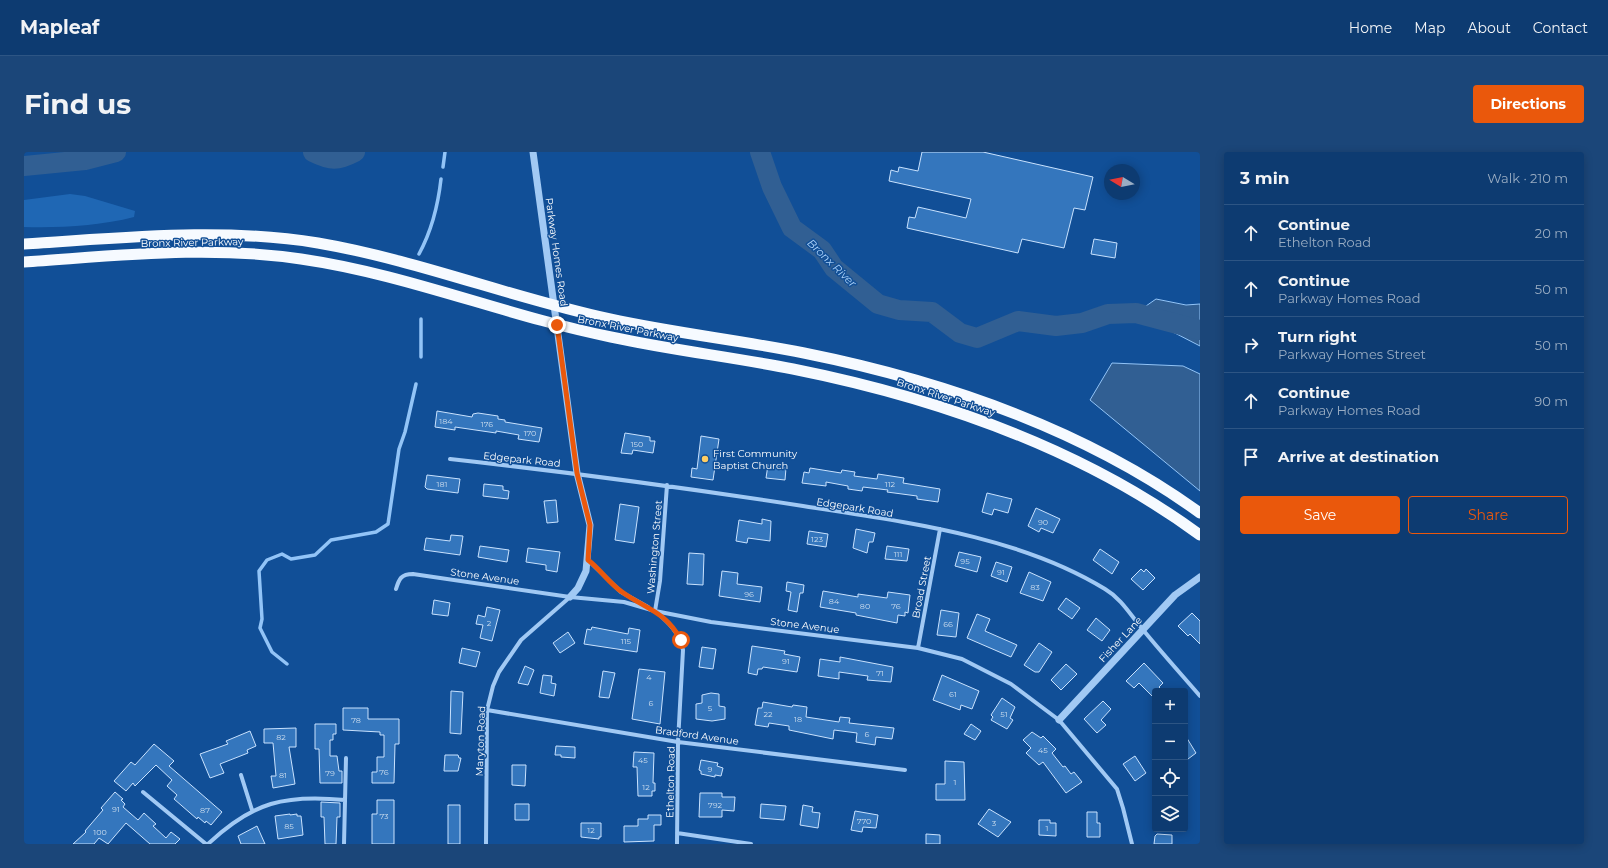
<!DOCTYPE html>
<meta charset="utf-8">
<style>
body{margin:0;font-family:Montserrat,sans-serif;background:#1b4679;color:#f1f3f6}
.controls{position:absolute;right:12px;bottom:12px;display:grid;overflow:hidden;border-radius:4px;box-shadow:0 2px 10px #0003}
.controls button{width:36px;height:36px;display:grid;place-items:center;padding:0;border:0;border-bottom:1px solid #2d5584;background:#0d3b71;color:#f1f3f6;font:20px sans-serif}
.compass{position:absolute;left:1080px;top:12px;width:36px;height:36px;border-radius:50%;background:#0d3b71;box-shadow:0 2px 10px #0003;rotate:280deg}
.stop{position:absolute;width:12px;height:12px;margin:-9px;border:3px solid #ea580c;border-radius:50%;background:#fff}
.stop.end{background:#ea580c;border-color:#fff;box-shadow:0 1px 4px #0008}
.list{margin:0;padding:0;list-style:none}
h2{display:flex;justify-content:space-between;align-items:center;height:52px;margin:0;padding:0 16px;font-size:17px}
h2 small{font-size:13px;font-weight:400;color:#9aadc3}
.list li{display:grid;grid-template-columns:26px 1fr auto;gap:12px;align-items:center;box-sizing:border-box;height:56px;padding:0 16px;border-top:1px solid #2d5584}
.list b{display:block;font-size:15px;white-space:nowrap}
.list p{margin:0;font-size:13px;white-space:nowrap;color:#9aadc3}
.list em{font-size:13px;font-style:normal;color:#9aadc3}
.actions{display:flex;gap:8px;padding:12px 16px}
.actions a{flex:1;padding:9px 0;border:1px solid #ea580c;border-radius:4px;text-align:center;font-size:14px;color:#ea580c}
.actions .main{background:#ea580c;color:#fff}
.icon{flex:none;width:22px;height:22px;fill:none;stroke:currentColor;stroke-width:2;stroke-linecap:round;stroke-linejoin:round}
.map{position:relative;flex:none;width:1176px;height:692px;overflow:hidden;border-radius:4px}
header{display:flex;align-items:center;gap:24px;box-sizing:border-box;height:56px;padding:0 20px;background:#0d3b71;border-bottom:1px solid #2d5584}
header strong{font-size:19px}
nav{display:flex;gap:22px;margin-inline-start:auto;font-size:14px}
.intro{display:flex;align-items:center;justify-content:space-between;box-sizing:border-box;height:96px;padding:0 24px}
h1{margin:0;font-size:28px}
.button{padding:10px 18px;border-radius:4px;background:#ea580c;color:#fff;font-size:14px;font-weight:700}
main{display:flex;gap:24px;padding:0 24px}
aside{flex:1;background:#0d3b71;border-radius:4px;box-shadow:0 2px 10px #0003}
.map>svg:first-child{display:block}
</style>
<header>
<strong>Mapleaf</strong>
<nav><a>Home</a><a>Map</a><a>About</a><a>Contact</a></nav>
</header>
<div class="intro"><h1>Find us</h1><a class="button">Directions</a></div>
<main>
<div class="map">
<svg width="1176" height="692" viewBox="0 0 1176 692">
<rect width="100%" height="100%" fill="#114f97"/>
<path fill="#1f67b4" d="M46 42 61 44 111 59 110 65C75 74 36 76 0 75V48Z"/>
<path fill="#315f93" stroke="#92c4f7" d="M1132 147 1162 153 1176 152V194L1112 161Z
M1088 211 1159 214 1176 222V339L1066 248Z"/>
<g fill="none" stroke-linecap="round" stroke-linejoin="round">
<path stroke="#92c4f7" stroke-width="3.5" d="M419 15 421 0
M395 102C408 78 414 54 417 27
M397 167V205
M263 512 248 500 236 476 238 467 235 419 243 408 258 402 267 407 291 403 307 388 352 380 364 372 375 297 381 280 392 232"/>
<path stroke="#315f93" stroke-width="20" d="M289 0C307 9 314 9 331 0
M736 0 748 35 768 76 798 98 810 116 854 152 875 158 908 160 936 181 953 186 994 169 1032 174 1058 171 1084 162 1112 161 1176 178
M0 14 61 8 92 0"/>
</g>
<path fill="#3476bd" stroke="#c9e2fe" d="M898 0H959L1069 25 1061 58 1050 56 1040 96 998 87 994 101 883 76 885 65 891 66 894 55 942 66 947 47 865 29 867 18 874 20 875 15 894 19Z
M1070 87 1093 91 1091 106 1067 102Z
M413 259 448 265 449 262 454 261 474 264V267L481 268V270L518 276 515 290 494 287 495 283 472 279V281L431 275V278L411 275Z
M601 281 626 285V289H631L629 301 609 298 608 302 597 301Z
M677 284 695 287 689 328 667 325 668 316 673 317Z
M744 313 762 316 761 328 742 326Z
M786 316 817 321 818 318 831 320 830 324 853 327 854 322 880 326 879 331 916 337 914 350 893 347V344L863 340 864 338 839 335 838 339 824 337V334L802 330V334L778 331 780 320 785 321Z
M403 323 436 327 434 341 403 337 401 335Z
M460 332 479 334V338L485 339 484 347 459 344Z
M963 341 988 347 984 361 970 357 968 363 958 360Z
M532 348 534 370 523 371 520 349Z
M596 352 615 355 610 391 591 388Z
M1012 356 1036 367 1029 381 1017 376 1015 380 1004 374Z
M738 367 747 369 746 389 724 386 723 391 712 389 715 368 738 372Z
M832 377 851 381 849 390H845L843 401 829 396Z
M785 379 804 382 802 395 783 392Z
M427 383 439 384 436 403 400 398 402 386 426 389Z
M456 394 485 398 483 410 454 405Z
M863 394 885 397 883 409 861 407Z
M504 396 536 400 533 420 522 418V413L502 410Z
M1076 397 1095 410 1088 422 1069 408Z
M935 400 957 405 953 420 931 414Z
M665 401 680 402 679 433 663 432Z
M972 410 988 415 983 430 967 424Z
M1117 417 1120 420 1122 417 1131 426 1119 438 1107 427Z
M698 419 714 421 713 432 738 435 736 450 695 444Z
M1005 420 1027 430 1019 449 996 441Z
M763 430 780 433 779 441H776L773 460 764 458 767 440 762 439Z
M799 439 834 445V442L863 446 864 440 886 443 884 461 881 460V464L874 463 873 471 832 463V461L796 455Z
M1042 446 1056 456 1048 467 1034 457Z
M410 448 426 451 424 464 408 462Z
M463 455 476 458 468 489 456 486 459 473 452 472 454 463 461 465Z
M917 458 935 461 932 485 913 483Z
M1168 461 1176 469V492L1166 482 1164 484 1154 474Z
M953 462 966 467 961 479 993 493 987 505 943 486Z
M1072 466 1086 478 1078 489 1063 478Z
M568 475 604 482 605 476 616 478 613 500 560 492 563 477 567 478Z
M544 480 551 491 536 501 529 491Z
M1015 491 1028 500 1015 520H1011L1000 513Z
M728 494 761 499 760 502 776 505 773 520 739 515 738 517H734L733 523 724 521Z
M678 495 692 497 689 517 675 515Z
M438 496 456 500 452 515 435 511Z
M816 505 869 515 867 530 843 528 844 524 815 520V527L794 524 796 507 816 510Z
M1120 511 1139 531 1135 535 1137 537 1136 539H1131L1129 545 1115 531 1110 536 1102 529Z
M1042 512 1053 522 1037 538 1027 528Z
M501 514 510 518 504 533 494 531Z
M615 517 641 520 636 572 608 567Z
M579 519 591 521 585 546 575 545Z
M519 523 528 524 527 531 532 532 530 544 516 541Z
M918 523 955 539 948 557 937 553 936 558 909 548Z
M427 539 439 540 437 582 426 581Z
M687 541 695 542V554L701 555V567L688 569 672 567V552L678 551V543Z
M978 546 991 555 986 566 989 568 983 577 967 568 969 565 967 563Z
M1079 549 1087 557 1077 568 1082 573 1073 581 1060 567Z
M739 550 768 555 769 553 783 555 782 565 815 570 816 565 826 566 825 571 870 576 868 587 852 585 851 593 832 590 833 581 810 578 809 587 765 578V574L745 571 744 575 731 573 734 556H738Z
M319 556H344V567H375V592H371L370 631H348V620H353V605H360V583H356V580L319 578Z
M291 572H312V582H309V588H306V604H313L315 619H318V631H296L295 597H291Z
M947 572 957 579 951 588 940 582Z
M272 576V595H265L271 632 249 636 247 624H252L249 591H240V577Z
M226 579 232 594 223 598 224 601 196 612 200 621 186 626 176 602 204 592 202 589Z
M1008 580 1017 586 1019 584 1032 597 1028 601 1039 615 1041 614 1047 622 1050 620 1058 630 1042 641 1019 610 1015 613 1002 601 1007 596 999 588Z
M1161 583 1172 601 1164 607 1161 602Z
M130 592 150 609 145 614 198 660 187 673 182 669 181 671 174 665 173 667 150 647 153 643 143 634 148 628 132 613 111 634 109 631 102 639 90 629 107 610 111 613Z
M532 594 551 595V606L537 605V603H531Z
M610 600 630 601 629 631H631V639H628V644H614L613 615H609Z
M421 603H434L435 606H437L434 619H420Z
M1111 604 1122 621 1111 629 1099 612Z
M677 608 694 611 693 614 699 616 697 624 691 623V625L677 622V619L675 618Z
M921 609 940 610 941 648H912V632H921Z
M488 613H502L501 634 488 633Z
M91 640 99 647 97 648 101 652 99 655 114 668 120 661 132 672 129 674 142 686 147 680 156 687 151 692H126L102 671 84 692 75 686 70 692H49L62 680 61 679 79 658 77 656Z
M676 641H698V645H711L710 659 698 658V665H675Z
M353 648H370V692H348V662H353Z
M297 650 316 651V665H313L312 692H301L300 665H297Z
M491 652H505V668H491Z
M737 652 762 654 760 668 736 666Z
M424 653H436V692H424Z
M779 653 789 655 788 660 796 661 794 676 776 673Z
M965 657 987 670 974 685 954 672Z
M831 659 854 663 852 676 839 675 838 680 827 678Z
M1063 660H1073V671H1076V685H1063Z
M266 662V663L273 662V664H277L279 683 254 687 251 664Z
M624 663H637V673H630V689L600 690V674H614V667H624Z
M1015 668H1026V671H1032V684L1015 683Z
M557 671H577V685H575V687L557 685Z
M233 674 241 692H217L214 684Z
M902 682 916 683V692H902Z
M1133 682 1148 683V692H1130L1131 684Z"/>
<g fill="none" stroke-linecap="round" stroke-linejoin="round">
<path stroke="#a1c9f4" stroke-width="4" d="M426 307C544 320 662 336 779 354 879 370 993 383 1081 437 1098 447 1107 464 1120 479 1138 501 1157 522 1176 544
M564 408 597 440 624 455
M372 437C375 427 377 422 389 422L546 445 600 450 631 459 687 470 894 496 938 507 987 532 1035 568 1093 637 1099 656 1108 692
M631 459C645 471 655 480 659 498L654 590 653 692
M631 459 636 429 643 333
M894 496 916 377
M463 558 654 590 881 618
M217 623 228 658
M119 640 182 692
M653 681 727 692
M184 692C229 650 261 642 321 648
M320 692 322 606
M462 692 463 558 469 534 475 520 497 488 546 445"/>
<path stroke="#a1c9f4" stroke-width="7" d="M509 0 553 321 566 373 562 419 554 436 546 445
M1035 568 1151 443 1176 425"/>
<path stroke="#f6faff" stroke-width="11" d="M0 92C98 86 197 75 294 91 393 108 488 146 586 167 650 181 715 188 780 201 919 229 1060 277 1176 361
M0 110C92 104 185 93 277 107 382 122 482 164 587 185 647 198 708 205 769 217 914 246 1056 295 1176 383"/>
</g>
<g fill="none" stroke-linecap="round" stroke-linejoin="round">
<path stroke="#ea580c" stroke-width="5" d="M533 173 553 321 566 373 564 408C576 417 585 431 598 440 622 457 641 459 657 488"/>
</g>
<circle fill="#ffcd63" stroke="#114f97" stroke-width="1.5" cx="681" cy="307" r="4"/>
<g text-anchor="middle" stroke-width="3" stroke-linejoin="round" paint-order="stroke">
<g font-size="8" fill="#cde">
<text x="422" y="272">184</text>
<text x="463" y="275">176</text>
<text x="506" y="284">170</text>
<text x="613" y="295">150</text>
<text x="418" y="335">181</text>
<text x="866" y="335">112</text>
<text x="1019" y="373">90</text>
<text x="793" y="390">123</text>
<text x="874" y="405">111</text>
<text x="941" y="412">95</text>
<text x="977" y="423">91</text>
<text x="1011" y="438">83</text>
<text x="725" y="445">96</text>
<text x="810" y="452">84</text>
<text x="841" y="457">80</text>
<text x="872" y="457">76</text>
<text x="465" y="474">2</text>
<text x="924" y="475">66</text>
<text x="602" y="492">115</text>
<text x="762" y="512">91</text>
<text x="856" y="524">71</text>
<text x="625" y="528">4</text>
<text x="929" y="545">61</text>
<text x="627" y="554">6</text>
<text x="686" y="559">5</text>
<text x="744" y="565">22</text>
<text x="980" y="565">51</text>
<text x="774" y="570">18</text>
<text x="332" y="571">78</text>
<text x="843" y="585">6</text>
<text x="257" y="588">82</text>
<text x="1019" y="601">45</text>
<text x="619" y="611">45</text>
<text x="686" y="620">9</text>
<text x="360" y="623">76</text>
<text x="306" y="624">79</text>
<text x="259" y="626">81</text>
<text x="931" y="633">1</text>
<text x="622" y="638">12</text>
<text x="691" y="656">792</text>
<text x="92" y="660">91</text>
<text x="181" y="661">87</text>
<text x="360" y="667">73</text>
<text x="840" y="672">770</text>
<text x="970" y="674">3</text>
<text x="265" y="677">85</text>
<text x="1023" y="679">1</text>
<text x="567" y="681">12</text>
<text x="76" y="683">100</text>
</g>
<g font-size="10" fill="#fff" stroke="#114f97">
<text transform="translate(168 90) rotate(-1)" y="4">Bronx River Parkway</text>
<text transform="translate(533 100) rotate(82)" y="4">Parkway Homes Road</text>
<text transform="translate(604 176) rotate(11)" y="4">Bronx River Parkway</text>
<text transform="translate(922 245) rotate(18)" y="4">Bronx River Parkway</text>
<text transform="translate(498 307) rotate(6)" y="4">Edgepark Road</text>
<text transform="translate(831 355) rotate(9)" y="4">Edgepark Road</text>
<text transform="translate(630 395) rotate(-85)" y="4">Washington Street</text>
<text transform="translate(461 424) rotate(8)" y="4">Stone Avenue</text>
<text transform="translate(897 435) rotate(-79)" y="4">Broad Street</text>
<text transform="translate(781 473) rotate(7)" y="4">Stone Avenue</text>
<text transform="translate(1096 487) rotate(-47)" y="4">Fisher Lane</text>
<text transform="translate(673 583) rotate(8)" y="4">Bradford Avenue</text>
<text transform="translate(456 589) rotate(-88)" y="4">Maryton Road</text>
<text transform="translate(646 630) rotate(-89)" y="4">Ethelton Road</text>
</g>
<g font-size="10" fill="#fff" stroke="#114f97" text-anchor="start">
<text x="689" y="305">First Community<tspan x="689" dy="12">Baptist Church</tspan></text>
</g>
<g font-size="11" font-style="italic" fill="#add3fa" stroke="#114f97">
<text transform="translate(808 111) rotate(44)" y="4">Bronx River</text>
</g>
</g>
</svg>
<div class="controls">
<button>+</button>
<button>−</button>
<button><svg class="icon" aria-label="locate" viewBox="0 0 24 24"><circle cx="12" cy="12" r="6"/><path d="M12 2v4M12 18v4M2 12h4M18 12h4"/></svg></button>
<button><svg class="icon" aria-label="layers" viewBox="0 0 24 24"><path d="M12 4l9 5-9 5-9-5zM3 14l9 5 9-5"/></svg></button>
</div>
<svg class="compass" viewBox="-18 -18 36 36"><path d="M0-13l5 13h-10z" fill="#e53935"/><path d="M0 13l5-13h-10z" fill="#9aadc3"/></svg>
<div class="stop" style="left:657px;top:488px"></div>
<div class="stop end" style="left:533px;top:173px"></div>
</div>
<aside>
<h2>3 min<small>Walk · 210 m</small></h2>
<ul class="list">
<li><svg class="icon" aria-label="ahead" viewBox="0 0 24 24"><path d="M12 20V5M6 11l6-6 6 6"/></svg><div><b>Continue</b><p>Ethelton Road</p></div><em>20 m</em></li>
<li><svg class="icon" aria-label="ahead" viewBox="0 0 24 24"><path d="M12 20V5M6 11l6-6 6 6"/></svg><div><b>Continue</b><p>Parkway Homes Road</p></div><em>50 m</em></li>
<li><svg class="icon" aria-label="right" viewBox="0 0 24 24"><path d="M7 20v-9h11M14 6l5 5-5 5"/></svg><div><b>Turn right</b><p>Parkway Homes Street</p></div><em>50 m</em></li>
<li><svg class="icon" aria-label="ahead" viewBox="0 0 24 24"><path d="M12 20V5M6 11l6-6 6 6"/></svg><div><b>Continue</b><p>Parkway Homes Road</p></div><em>90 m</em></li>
<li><svg class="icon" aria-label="arrive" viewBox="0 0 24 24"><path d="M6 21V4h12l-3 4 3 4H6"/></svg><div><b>Arrive at destination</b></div></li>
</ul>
<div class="actions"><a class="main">Save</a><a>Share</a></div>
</aside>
</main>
